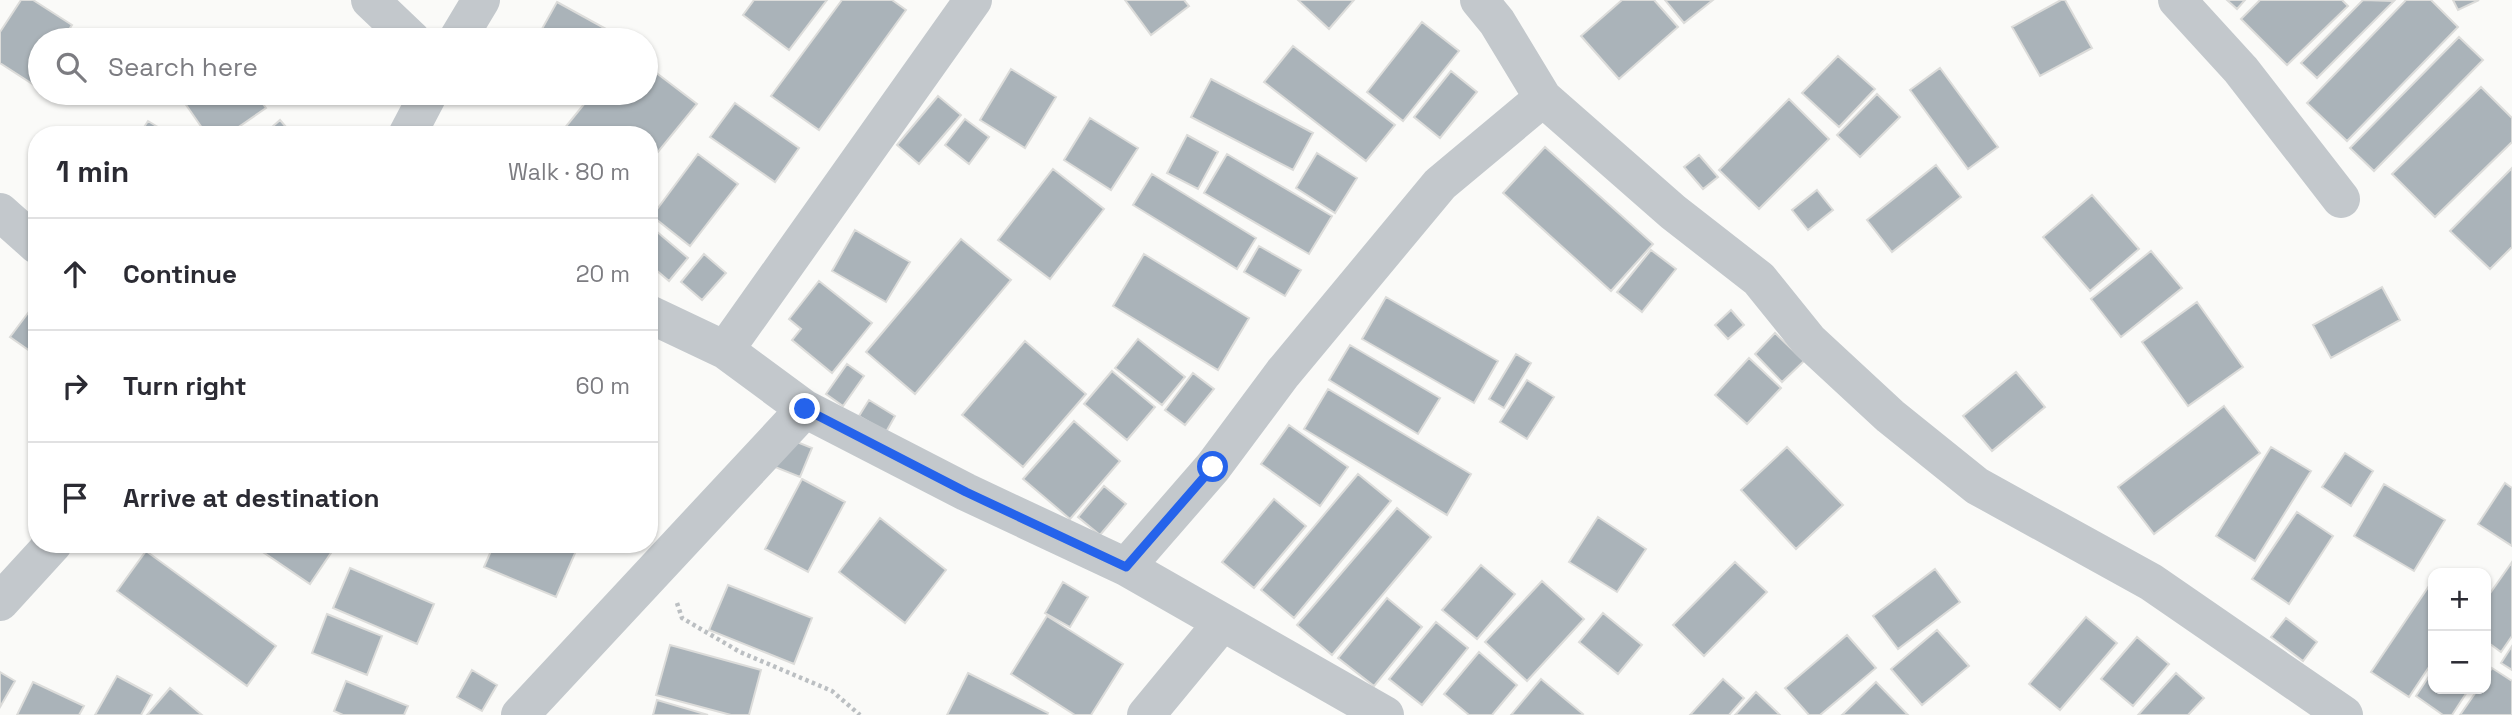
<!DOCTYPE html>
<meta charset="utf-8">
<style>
body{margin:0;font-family:"Space Grotesk",sans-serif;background:#f7f7f7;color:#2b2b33}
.controls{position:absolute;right:21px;bottom:21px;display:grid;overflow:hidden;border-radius:14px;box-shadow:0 2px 5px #0004}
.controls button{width:63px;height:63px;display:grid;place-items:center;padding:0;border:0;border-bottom:2px solid #e1e1e2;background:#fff;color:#2b2b33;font:35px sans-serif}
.stop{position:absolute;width:21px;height:21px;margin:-16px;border:5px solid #2563eb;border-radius:50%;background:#fff}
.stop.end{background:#2563eb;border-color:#fff;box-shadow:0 2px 7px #0008}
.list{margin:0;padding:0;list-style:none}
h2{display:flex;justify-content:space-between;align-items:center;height:91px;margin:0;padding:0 28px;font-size:30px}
h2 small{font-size:23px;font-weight:400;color:#7c7c81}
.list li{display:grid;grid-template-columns:46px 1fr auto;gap:21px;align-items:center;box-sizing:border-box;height:112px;padding:0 28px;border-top:2px solid #e1e1e2}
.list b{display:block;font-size:26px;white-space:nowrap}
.list em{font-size:23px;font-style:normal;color:#7c7c81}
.icon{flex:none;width:38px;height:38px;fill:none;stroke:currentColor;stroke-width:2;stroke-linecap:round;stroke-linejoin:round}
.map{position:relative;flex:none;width:2512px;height:715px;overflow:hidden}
.search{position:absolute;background:#fff;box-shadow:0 2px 5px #0004;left:28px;top:28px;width:630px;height:77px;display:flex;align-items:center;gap:18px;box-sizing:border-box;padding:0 24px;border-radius:38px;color:#7c7c81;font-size:26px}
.panel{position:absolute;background:#fff;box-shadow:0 2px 5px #0004;left:28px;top:126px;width:630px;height:427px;border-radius:28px}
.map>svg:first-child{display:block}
</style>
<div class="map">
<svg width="2512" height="715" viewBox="0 0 2512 715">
<rect width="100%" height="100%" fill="#fafaf8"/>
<path fill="#aab3b9" stroke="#dcdcda" stroke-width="2" d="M21 0H33L72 25 62 40H40V74L34 85 0 63V32Z
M754 0H827L789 50 743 15Z
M842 0H892L906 10 819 130 771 96Z
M1125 0H1184L1189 6 1151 35Z
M1298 0H1354L1329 29Z
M1622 0H1654L1678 27 1619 79 1581 36Z
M1665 0H1713L1684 23Z
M2061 0H2065L2092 48 2040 76 2012 27Z
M2227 0H2245L2237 9Z
M2260 0H2342L2348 6 2287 65 2241 19Z
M2363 0 2394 1 2317 78 2301 63Z
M2406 0H2431L2458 27 2347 141 2307 103Z
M2453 0H2479L2458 10Z
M557 2 606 29 600 40H546L538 36Z
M1422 22 1459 51 1403 121 1367 92Z
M2459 37 2483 60 2374 171 2350 148Z
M1293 46 1395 125 1366 161 1264 82Z
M1838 56 1875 89 1839 127 1802 93Z
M646 65 697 104 649 163V135H559L593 93H646Z
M1940 68 1998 147 1968 169 1910 90Z
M1011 69 1056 97 1025 148 980 120Z
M1451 71 1477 92 1440 138 1414 117Z
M1211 79 1313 133 1293 170 1191 117Z
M2481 87 2512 118V142L2435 217 2392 174Z
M191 93H255L266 108 227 135H207L182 99Z
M1877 94 1900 117 1860 157 1837 135Z
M938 96 961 115 919 164 897 145Z
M1789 99 1829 139 1759 209 1719 170Z
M735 103 799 148 775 182 710 137Z
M1090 118 1138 148 1111 190 1064 160Z
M965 119 989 137 969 164 945 145Z
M280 120 293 135H263Z
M148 121 171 135H139Z
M1187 135 1218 152 1198 189 1167 173Z
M1545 147 1653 244 1611 291 1503 193Z
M1317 153 1357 178 1335 213 1296 188Z
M698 154 738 184 690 246 652 216Z
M1227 154 1332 216 1309 254 1204 193Z
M1699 155 1718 177 1703 189 1684 167Z
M1936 165 1961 197 1892 252 1867 220Z
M2512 168V247L2490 269 2450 231Z
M1053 169 1104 209 1050 279 998 240Z
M1152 174 1256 238 1237 269 1133 205Z
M1817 190 1833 210 1808 230 1792 210Z
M2092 195 2139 249 2090 291 2043 237Z
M649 225 688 258 669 281 649 264Z
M855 230 910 262 886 302 832 271Z
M961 239 1011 280 915 394 866 352Z
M1259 246 1301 270 1285 296 1244 272Z
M1651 250 1676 269 1642 312 1617 292Z
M2151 251 2182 288 2121 337 2091 299Z
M704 254 726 273 702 300 681 282Z
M1144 254 1249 318 1218 370 1113 306Z
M819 281 872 323 832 373 792 340 801 329 789 319Z
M2382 287 2400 320 2331 358 2313 325Z
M1386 297 1498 361 1474 403 1362 339Z
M2197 302 2243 367 2188 406 2142 342Z
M31 309 37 313V356L10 337Z
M1731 310 1744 325 1728 339 1715 325Z
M1775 333 1804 361 1782 382 1755 354Z
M1138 339 1185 377 1162 405 1115 368Z
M1025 341 1086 394 1023 467 962 415Z
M1350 345 1440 398 1418 434 1329 380Z
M1516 354 1531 363 1504 408 1489 399Z
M1749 358 1781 388 1747 424 1715 395Z
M847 364 864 376 843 406 826 394Z
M1112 371 1155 407 1127 440 1084 404Z
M2016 372 2045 407 1992 451 1963 416Z
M1193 373 1214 389 1185 425 1165 410Z
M1527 380 1554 397 1527 439 1500 422Z
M1328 389 1471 474 1447 515 1304 429Z
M869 400 895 416 886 432 859 416Z
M2224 406 2260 453 2154 534 2118 487Z
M1074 421 1120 461 1070 519 1023 479Z
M1289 425 1348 467 1320 506 1261 464Z
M787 438 812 448 800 477 775 467Z
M1787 447 1843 505 1796 549 1741 490Z
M2271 447 2311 471 2255 561 2216 536Z
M2345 453 2373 471 2351 506 2322 487Z
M1358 474 1391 501 1294 618 1261 590Z
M802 479 845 502 808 572 765 549Z
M2505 483 2512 488V546L2478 524Z
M2384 484 2445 520 2414 571 2354 536Z
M1104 486 1126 504 1100 535 1078 517Z
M1274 499 1306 526 1254 588 1222 562Z
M1397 508 1431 537 1332 655 1297 625Z
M2297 512 2333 536 2289 604 2252 579Z
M1598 517 1646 549 1617 592 1569 562Z
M880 518 946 570 905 623 839 572Z
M251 544H337L310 584Z
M494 544H579L556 597 484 567Z
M146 551 276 646 247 686 117 591Z
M1735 562 1767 592 1704 656 1673 625Z
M2512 562V636L2501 652 2486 641V599Z
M1481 565 1515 594 1477 639 1442 610Z
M350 568 434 604 417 644 333 608Z
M1935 569 1960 602 1898 649 1873 616Z
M1542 581 1584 619 1527 681 1485 642Z
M1063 582 1088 597 1070 627 1045 613Z
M728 585 812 618 794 664 709 630Z
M2429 586 2433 589V661L2409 697 2371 672Z
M1387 598 1422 627 1374 686 1338 658Z
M1603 613 1642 645 1618 674 1579 642Z
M327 614 382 636 367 675 312 653Z
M1047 616 1123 664 1091 715H1075L1011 674Z
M2086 617 2117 643 2060 710 2029 684Z
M2286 618 2317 642 2303 661 2271 637Z
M1436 622 1468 648 1422 705 1389 679Z
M1937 630 1969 666 1922 705 1891 669Z
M1847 635 1876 668 1820 715H1809L1785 688Z
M2137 637 2169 664 2133 706 2101 679Z
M670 645 761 670 749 715H731L656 695Z
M2512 646V670L2501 663Z
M1479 652 1517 685 1492 715H1469L1444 694Z
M2492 668 2512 681V715H2460L2478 689H2486V677Z
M472 670 497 685 482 711 457 697Z
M2433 670V689H2469L2452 715H2443L2416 696Z
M0 672 15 681 0 707Z
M968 673 1048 713 1047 715H947Z
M2176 673 2204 698 2188 715H2138Z
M117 676 152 695 141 715H95Z
M1541 679 1583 714 1582 715H1511Z
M1723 679 1744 698 1729 715H1690Z
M346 681 408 706 404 715H343L334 711Z
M33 682 84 706 79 715H17Z
M1876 682 1908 715H1842Z
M170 688 202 715H147Z
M1756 692 1780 715H1735Z
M657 700 708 715H653Z"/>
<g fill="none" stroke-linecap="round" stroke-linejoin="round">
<path stroke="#bbbfc2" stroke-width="4.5" stroke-dasharray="3.5 3.5" stroke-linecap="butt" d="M677 603 682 618 740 652 832 691 860 715"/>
<path stroke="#c3c8cc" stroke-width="38" d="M370 0 412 40
M1479 0 1497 22 1543 98 1673 212 1759 279 1809 341 1890 416 1977 486 2151 582 2344 715
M2177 0 2241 70 2341 199
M457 40 481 0
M407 135 429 93
M0 212 37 245
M649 314 725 350 805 409 966 492 1126 567 1385 715
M725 350 973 0
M1126 567 1213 467 1283 373 1440 184 1543 98
M0 602 53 544
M520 715 805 409
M1146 715 1222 623"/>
</g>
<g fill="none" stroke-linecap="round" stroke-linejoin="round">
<path stroke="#2563eb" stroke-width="9" d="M805 409 966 492 1126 567 1213 467"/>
</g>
</svg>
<div class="controls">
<button>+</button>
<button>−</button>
</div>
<div class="stop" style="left:1213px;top:467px"></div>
<div class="stop end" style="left:805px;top:409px"></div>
<div class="search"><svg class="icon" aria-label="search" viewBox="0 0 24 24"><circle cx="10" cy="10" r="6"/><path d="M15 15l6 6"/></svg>Search here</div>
<section class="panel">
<h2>1 min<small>Walk · 80 m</small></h2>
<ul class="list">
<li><svg class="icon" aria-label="ahead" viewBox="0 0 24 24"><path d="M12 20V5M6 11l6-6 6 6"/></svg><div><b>Continue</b></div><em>20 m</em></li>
<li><svg class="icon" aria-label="right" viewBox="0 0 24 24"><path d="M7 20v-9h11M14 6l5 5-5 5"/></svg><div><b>Turn right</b></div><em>60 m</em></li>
<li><svg class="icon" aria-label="arrive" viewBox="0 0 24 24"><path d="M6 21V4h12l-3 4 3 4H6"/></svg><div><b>Arrive at destination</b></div></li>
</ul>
</section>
</div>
